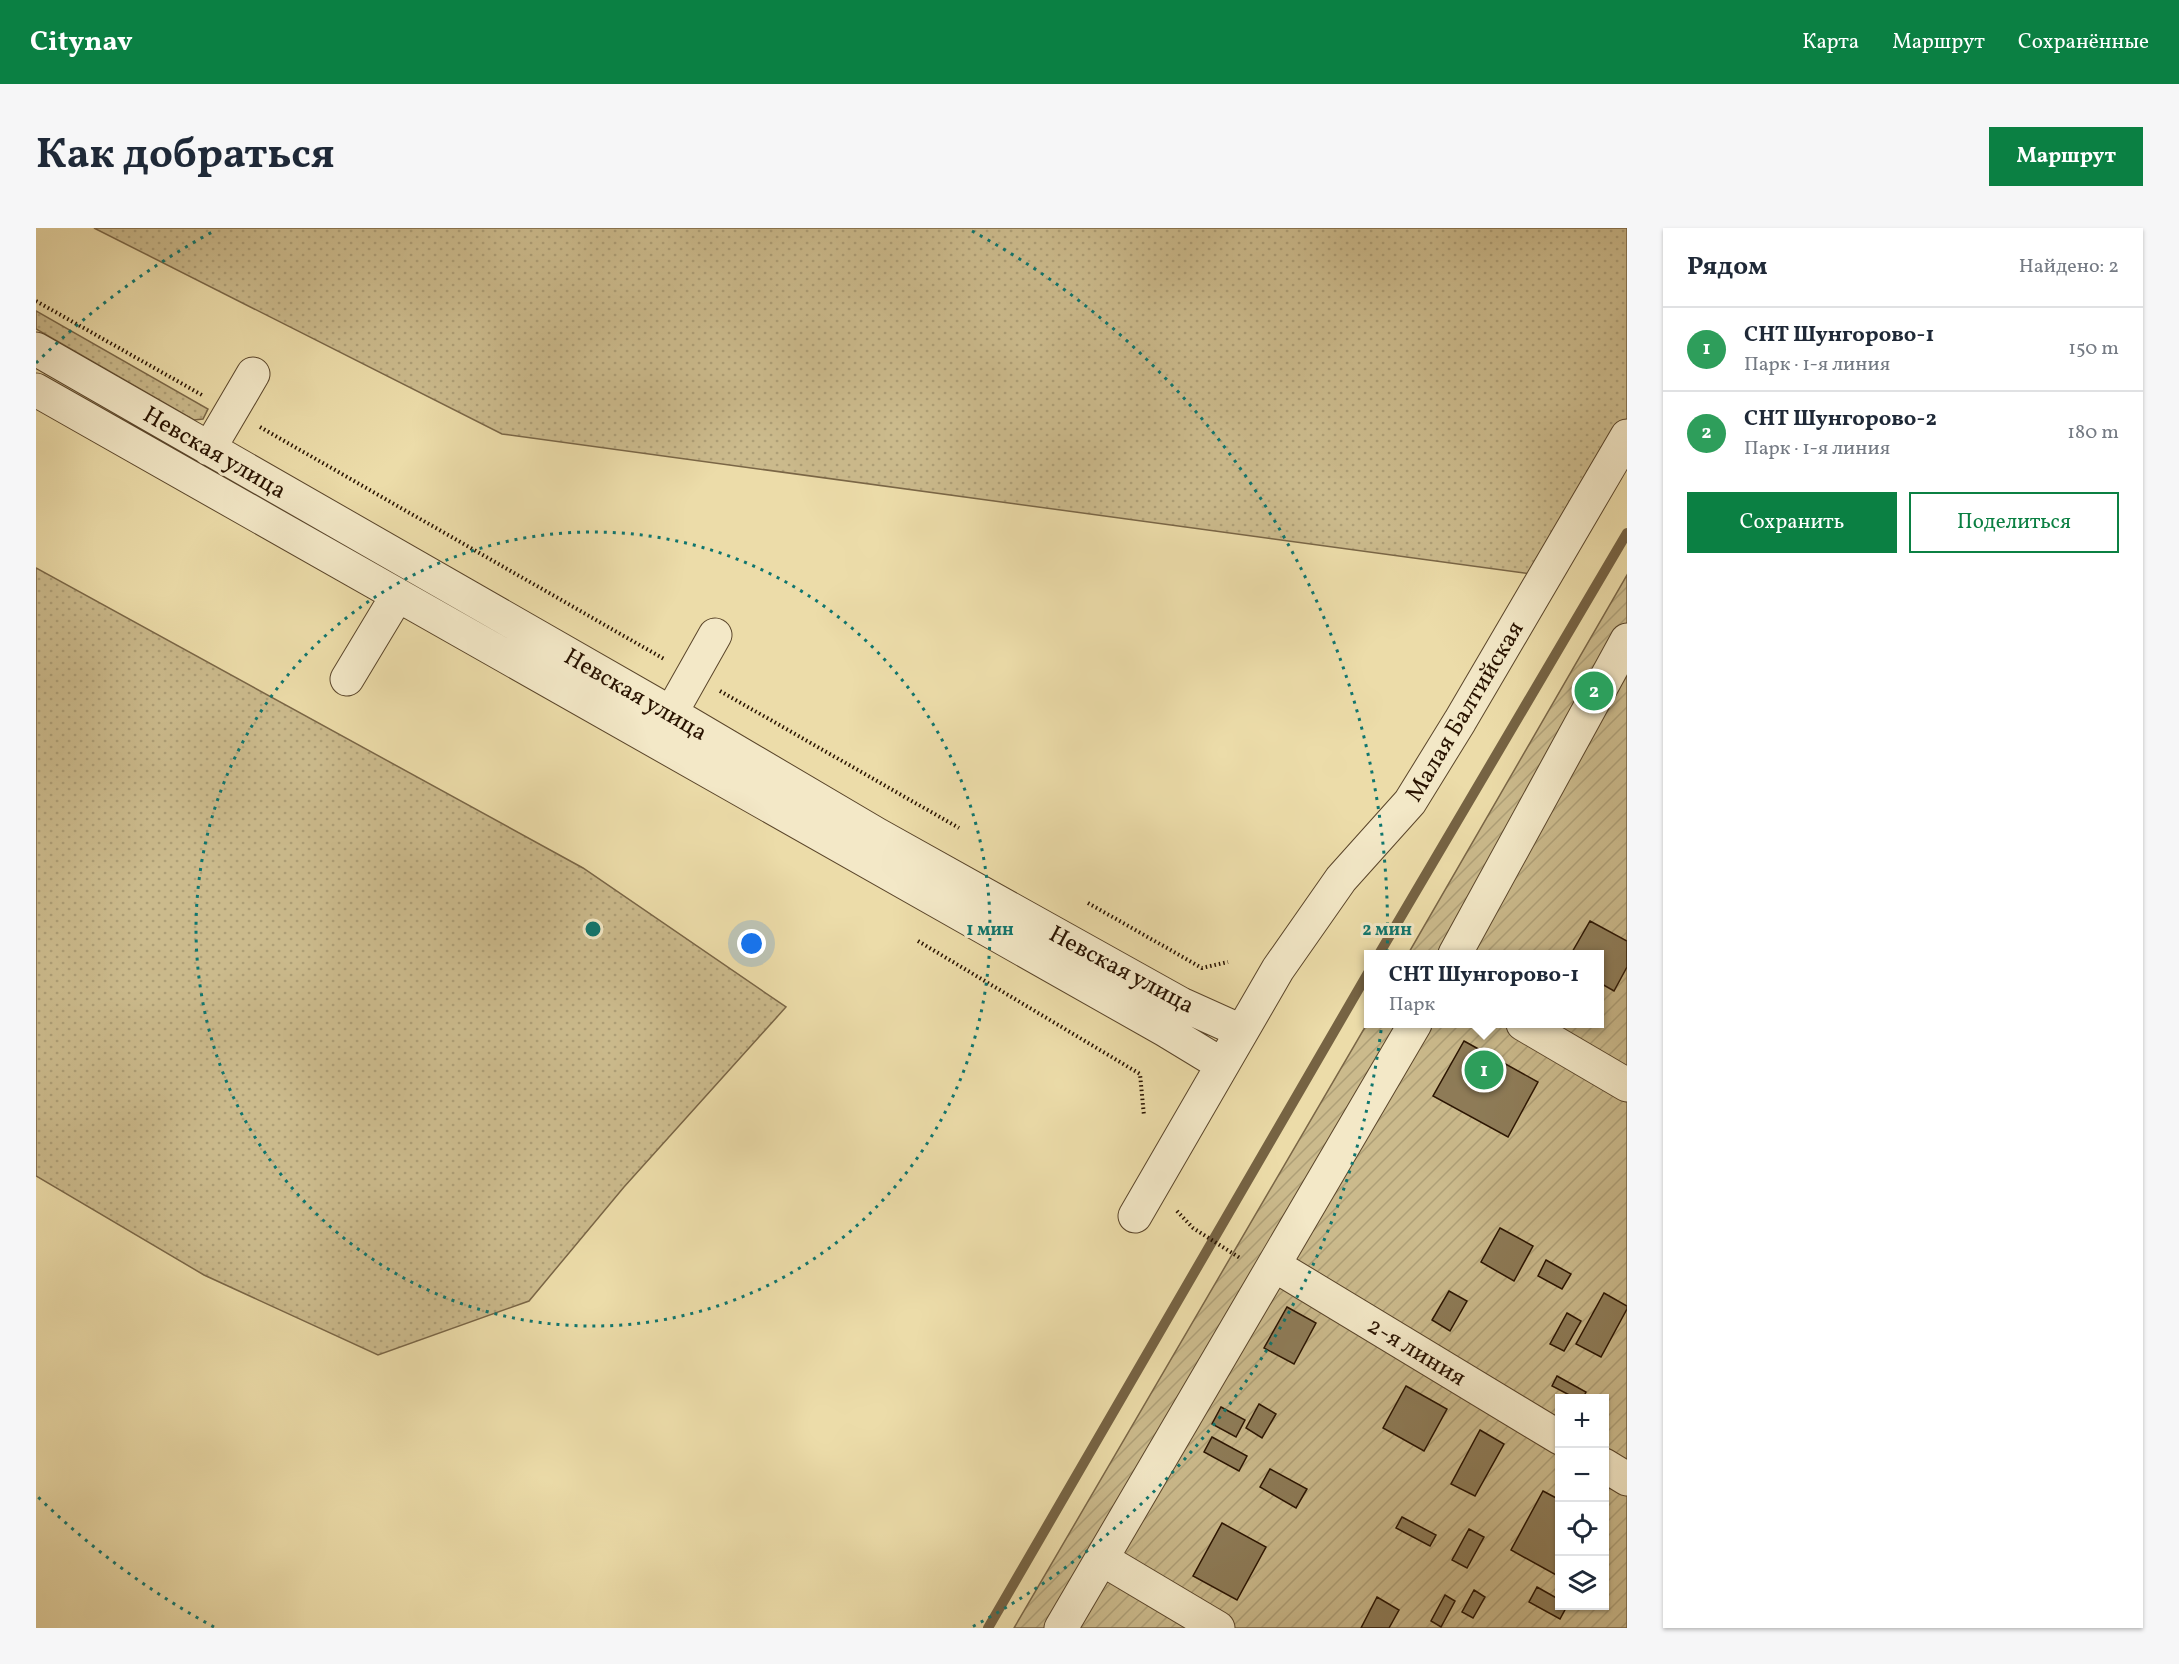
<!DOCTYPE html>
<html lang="ru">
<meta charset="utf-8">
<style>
body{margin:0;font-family:Vollkorn,serif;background:#f6f6f7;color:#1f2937}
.controls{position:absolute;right:18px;bottom:18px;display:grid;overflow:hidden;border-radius:0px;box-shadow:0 2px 4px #0004}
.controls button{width:54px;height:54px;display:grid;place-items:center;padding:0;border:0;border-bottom:2px solid #e0e1e3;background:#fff;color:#1f2937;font:30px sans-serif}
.you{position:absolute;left:716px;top:716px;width:21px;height:21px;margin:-15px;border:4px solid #fff;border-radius:50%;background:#1a73e8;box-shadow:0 0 0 9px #1a73e833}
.badge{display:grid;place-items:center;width:39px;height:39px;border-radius:50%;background:#0b8043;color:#fff;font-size:20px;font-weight:700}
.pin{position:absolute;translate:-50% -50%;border:3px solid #fff;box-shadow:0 2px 6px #0006}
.popup{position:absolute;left:1328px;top:722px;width:240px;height:78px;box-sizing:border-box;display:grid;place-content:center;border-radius:0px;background:#fff;filter:drop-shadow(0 2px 4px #0005);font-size:20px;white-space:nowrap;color:#747a83}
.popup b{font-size:22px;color:#1f2937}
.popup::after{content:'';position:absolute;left:50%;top:100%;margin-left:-12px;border:12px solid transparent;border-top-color:#fff}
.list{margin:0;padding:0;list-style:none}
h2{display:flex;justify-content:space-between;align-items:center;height:78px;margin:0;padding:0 24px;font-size:26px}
h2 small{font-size:20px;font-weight:400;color:#747a83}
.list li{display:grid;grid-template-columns:39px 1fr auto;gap:18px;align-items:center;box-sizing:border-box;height:84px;padding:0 24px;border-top:2px solid #e0e1e3}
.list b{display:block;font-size:22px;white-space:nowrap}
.list p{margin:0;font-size:20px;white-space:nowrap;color:#747a83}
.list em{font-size:20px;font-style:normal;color:#747a83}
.actions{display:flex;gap:12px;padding:18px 24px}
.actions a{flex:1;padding:14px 0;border:2px solid #0b8043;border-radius:0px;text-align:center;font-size:21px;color:#0b8043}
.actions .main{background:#0b8043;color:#fff}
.icon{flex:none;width:33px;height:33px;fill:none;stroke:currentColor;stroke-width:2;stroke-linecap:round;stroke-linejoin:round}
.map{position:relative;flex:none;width:1591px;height:1400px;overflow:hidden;border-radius:0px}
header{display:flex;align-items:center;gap:36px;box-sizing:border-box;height:84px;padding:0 30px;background:#0b8043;color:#fff}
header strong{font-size:28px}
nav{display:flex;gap:33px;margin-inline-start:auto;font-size:21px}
.intro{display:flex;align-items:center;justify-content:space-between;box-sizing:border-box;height:144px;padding:0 36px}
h1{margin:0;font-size:42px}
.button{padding:15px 27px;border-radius:0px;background:#0b8043;color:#fff;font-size:21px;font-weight:700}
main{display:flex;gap:36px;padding:0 36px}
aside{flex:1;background:#fff;border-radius:0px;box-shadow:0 2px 4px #0004}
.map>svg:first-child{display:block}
</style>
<header>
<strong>Citynav</strong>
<nav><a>Карта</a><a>Маршрут</a><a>Сохранённые</a></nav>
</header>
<div class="intro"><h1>Как добраться</h1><a class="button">Маршрут</a></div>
<main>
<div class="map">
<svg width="1591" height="1400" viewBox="0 0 1591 1400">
<defs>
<pattern id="grass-dots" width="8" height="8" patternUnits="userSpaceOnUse" patternTransform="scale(1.5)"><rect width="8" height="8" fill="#cbba8c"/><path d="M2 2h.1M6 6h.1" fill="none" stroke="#ae9f77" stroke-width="1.8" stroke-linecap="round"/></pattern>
<pattern id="garden-furrows" width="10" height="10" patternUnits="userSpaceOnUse" patternTransform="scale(1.5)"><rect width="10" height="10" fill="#cbba8c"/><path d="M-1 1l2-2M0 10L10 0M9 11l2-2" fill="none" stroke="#ae9f77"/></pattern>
</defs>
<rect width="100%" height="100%" fill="#ecdca9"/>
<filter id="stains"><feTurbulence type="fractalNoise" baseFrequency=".00333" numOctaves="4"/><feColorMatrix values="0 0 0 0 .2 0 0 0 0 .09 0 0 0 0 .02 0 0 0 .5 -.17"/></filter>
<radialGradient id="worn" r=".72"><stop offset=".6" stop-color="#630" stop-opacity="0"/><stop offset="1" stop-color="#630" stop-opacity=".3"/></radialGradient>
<path fill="url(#grass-dots)" stroke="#7a6646" stroke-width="1.5" d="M58 0H1591V232L1517 349 466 206Z
M0 83 172 181 167 191 158 192 0 101Z
M0 340 547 640 750 779 588 959 493 1073 342 1127 168 1047 0 948Z"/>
<path fill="url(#garden-furrows)" stroke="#7a6646" stroke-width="1.5" fill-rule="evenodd" d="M1591 347V1400H978L1332 794V796H1564V726H1372ZM1524 1170H1568V1378H1524Z"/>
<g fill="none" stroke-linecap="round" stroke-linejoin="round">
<path stroke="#766343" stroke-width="10" d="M1343 726 1591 305
M952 1400 1332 745"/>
</g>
<path fill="#8e7c58" stroke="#291300" stroke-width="1.5" d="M1554 693 1591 713V739L1578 763 1564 755V726H1535Z
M1428 813 1502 854 1472 909 1397 868Z
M1464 1000 1497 1018 1478 1053 1445 1034Z
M1510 1032 1535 1046 1526 1061 1502 1048Z
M1413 1063 1431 1073 1414 1103 1396 1092Z
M1568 1065 1591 1078V1081L1565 1129 1540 1116Z
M1251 1079 1280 1095 1258 1136 1228 1120Z
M1531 1085 1545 1093 1528 1123 1514 1116Z
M1521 1148 1550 1164 1547 1170H1539L1516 1158Z
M1370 1158 1411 1181 1388 1223 1347 1200Z
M1223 1176 1240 1186 1226 1210 1210 1200Z
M1185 1179 1209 1192 1200 1209 1176 1196Z
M1444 1202 1468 1216 1439 1268 1415 1256Z
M1176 1209 1211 1228 1203 1243 1168 1224Z
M1234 1241 1271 1261 1260 1280 1224 1259Z
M1507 1263 1524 1272 1522 1348 1475 1322Z
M1366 1289 1400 1307 1394 1318 1360 1300Z
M1186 1295 1230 1319 1201 1372 1157 1348Z
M1433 1301 1448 1309 1431 1340 1416 1332Z
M1501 1359 1524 1372V1378H1531L1524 1391 1493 1374Z
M1438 1362 1449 1369 1437 1390 1426 1384Z
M1409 1367 1419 1373 1405 1399 1395 1393Z
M1341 1369 1363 1382 1353 1400H1325Z"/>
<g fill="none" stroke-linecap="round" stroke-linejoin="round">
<defs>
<path id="minor" d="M0 121 635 485 842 607 1145 776 1205 803
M0 162 1129 802 1185 836
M173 221 217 146
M311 451 361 368
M635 485 679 407
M1419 726 1591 412
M1487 796 1591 857
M1099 988 1242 741 1305 651 1374 574 1424 493 1591 208
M1238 1037 1524 1210
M1568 1237 1591 1251
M1066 1331 1182 1400
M1025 1400 1379 796"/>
</defs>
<use href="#minor" stroke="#5a452a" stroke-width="35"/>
<path stroke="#291300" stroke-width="4" stroke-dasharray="1.5 3" stroke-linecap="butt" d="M0 73 166 167
M224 199 628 431
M684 463 923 600
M1052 675 1166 740 1192 734
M882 713 1104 846 1108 888
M1141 983 1157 1000 1204 1030"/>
<use href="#minor" stroke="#f3e8c7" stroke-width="33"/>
</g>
<g fill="none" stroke="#0f766e" stroke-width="3" stroke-dasharray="3 6">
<circle cx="557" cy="701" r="397"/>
<path d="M178 1399A794 794 0 0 1 0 1267M0 135A794 794 0 0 1 178 3M936 3A794 794 0 0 1 936 1399"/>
</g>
<g text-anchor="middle" stroke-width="6" stroke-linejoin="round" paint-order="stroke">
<g font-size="24" fill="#291300" stroke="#f3e8c7">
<text transform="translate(179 224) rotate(30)" y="8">Невская улица</text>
<text transform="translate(600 466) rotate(30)" y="8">Невская улица</text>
<text transform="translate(1428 483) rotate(-59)" y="8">Малая Балтийская</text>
<text transform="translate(1086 741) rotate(28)" y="8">Невская улица</text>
<text transform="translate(1381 1123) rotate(31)" y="8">2-я линия</text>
</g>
</g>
<circle cx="557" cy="701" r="9" fill="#0f766e" stroke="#f3e8c7" stroke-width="3"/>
<g font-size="18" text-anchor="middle" font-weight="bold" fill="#0f766e" stroke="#f3e8c7" stroke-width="6" stroke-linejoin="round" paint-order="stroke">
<text x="954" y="707">1 мин</text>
<text x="1351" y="707">2 мин</text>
</g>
<rect width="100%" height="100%" filter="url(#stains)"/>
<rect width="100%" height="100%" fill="url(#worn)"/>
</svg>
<div class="controls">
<button>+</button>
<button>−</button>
<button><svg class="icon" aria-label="locate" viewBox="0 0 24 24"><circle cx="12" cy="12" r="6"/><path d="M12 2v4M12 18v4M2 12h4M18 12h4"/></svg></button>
<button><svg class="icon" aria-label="layers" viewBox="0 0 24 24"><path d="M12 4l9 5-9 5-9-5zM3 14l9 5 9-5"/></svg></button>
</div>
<div class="you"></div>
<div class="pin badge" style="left:1448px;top:842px;background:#2e9e5b">1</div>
<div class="popup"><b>СНТ Шунгорово-1</b>Парк</div>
<div class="pin badge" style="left:1558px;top:463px;background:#2e9e5b">2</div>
</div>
<aside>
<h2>Рядом<small>Найдено: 2</small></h2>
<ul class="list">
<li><span class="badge" style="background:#2e9e5b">1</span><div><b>СНТ Шунгорово-1</b><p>Парк · 1-я линия</p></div><em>150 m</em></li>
<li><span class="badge" style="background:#2e9e5b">2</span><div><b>СНТ Шунгорово-2</b><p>Парк · 1-я линия</p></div><em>180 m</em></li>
</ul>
<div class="actions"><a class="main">Сохранить</a><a>Поделиться</a></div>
</aside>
</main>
